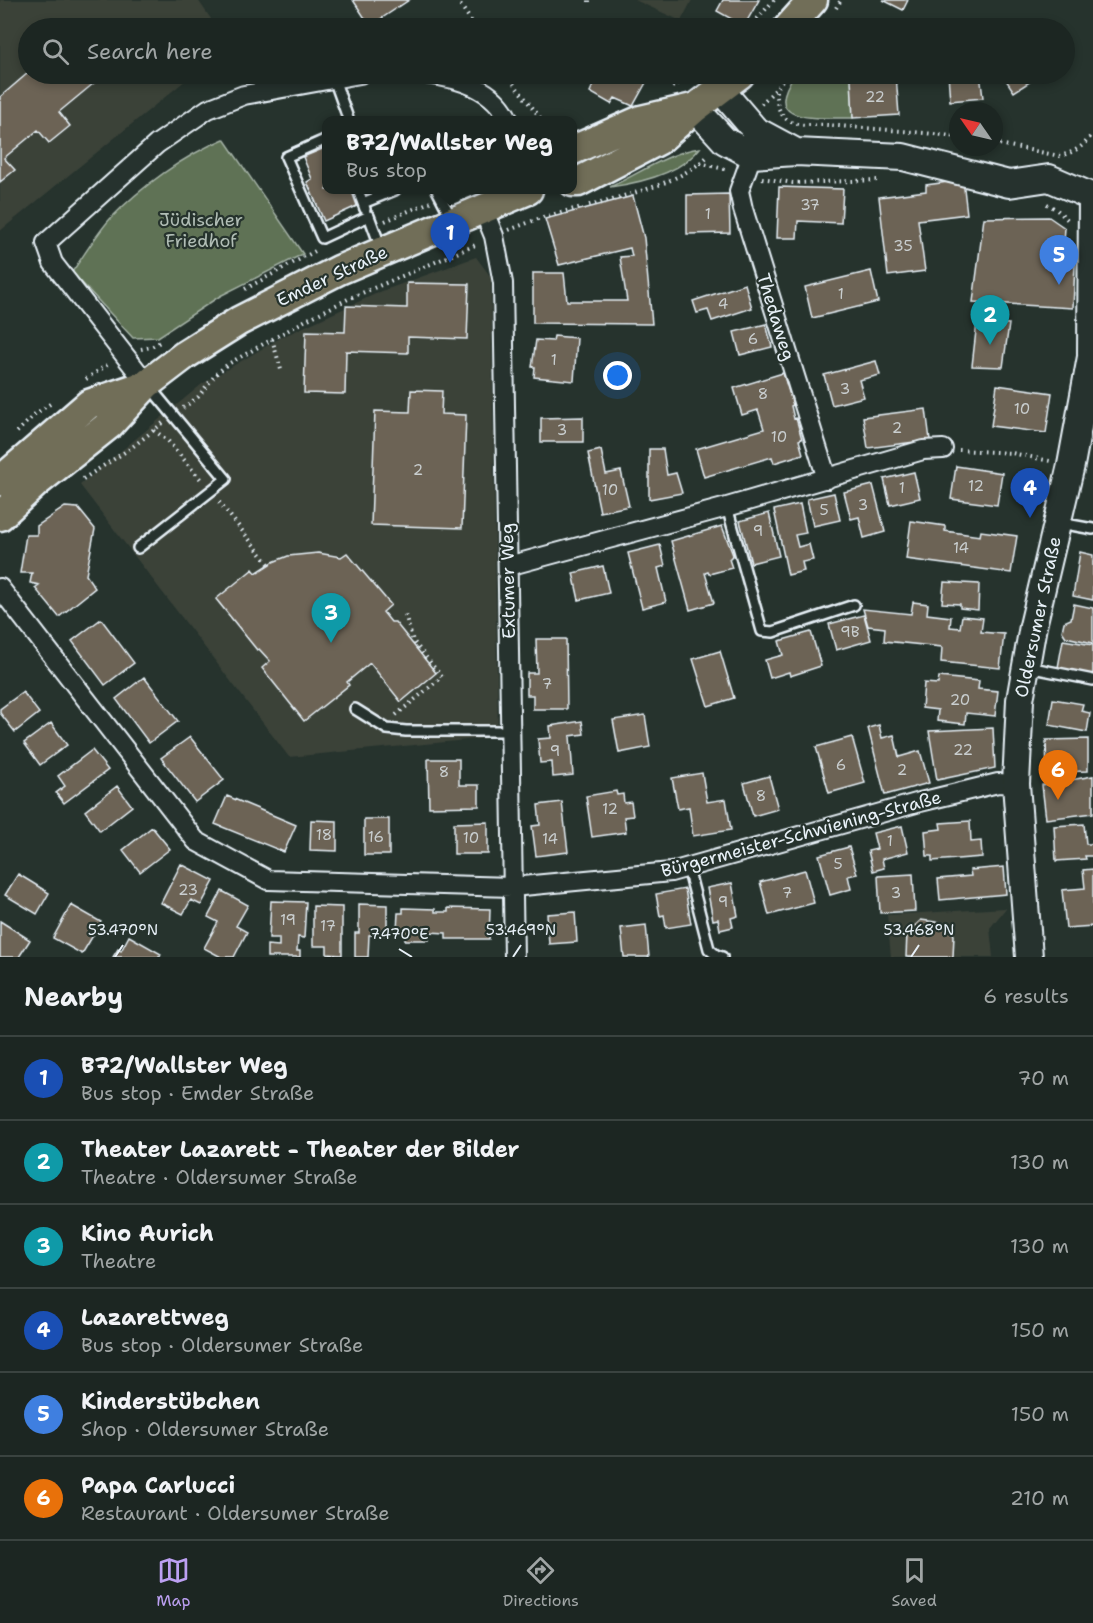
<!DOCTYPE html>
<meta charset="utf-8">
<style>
body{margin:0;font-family:"Shantell Sans",sans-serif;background:#29322f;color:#f1f3f6}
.compass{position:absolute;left:949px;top:102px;width:54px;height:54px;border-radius:50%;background:#1c2622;box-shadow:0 3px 9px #0003;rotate:304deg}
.you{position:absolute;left:618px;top:376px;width:21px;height:21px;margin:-15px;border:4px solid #fff;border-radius:50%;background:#1a73e8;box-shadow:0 0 0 9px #1a73e833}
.badge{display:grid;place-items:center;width:39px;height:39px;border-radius:50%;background:#bca0f2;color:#fff;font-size:20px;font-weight:700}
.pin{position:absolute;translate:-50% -50px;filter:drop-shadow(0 2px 3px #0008)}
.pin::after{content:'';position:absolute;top:32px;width:21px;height:18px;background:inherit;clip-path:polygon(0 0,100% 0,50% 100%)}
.popup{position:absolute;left:322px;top:116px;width:255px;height:78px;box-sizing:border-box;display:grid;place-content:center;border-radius:12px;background:#1c2622;filter:drop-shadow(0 2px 4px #0005);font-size:20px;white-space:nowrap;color:#a0a5a5}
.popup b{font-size:22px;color:#f1f3f6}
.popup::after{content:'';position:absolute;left:50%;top:100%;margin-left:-12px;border:12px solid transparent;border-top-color:#1c2622}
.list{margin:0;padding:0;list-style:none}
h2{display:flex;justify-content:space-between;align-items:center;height:78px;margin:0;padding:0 24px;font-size:26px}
h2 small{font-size:20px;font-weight:400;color:#a0a5a5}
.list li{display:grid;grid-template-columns:39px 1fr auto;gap:18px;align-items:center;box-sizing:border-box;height:84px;padding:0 24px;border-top:2px solid #3a4340}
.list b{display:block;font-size:22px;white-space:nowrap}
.list p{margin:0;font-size:20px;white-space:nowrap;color:#a0a5a5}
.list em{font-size:20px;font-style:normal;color:#a0a5a5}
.icon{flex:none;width:33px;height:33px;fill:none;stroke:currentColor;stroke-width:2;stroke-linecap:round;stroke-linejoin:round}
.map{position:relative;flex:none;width:1093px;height:957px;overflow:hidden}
.search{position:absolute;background:#1c2622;box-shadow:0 3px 9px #0003;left:18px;right:18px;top:18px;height:66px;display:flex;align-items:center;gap:15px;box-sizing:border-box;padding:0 21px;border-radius:33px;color:#a0a5a5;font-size:22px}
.sheet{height:582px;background:#1c2622}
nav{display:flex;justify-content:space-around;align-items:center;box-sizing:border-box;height:84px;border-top:2px solid #3a4340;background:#1c2622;font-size:16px;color:#a0a5a5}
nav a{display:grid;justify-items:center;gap:3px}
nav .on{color:#bca0f2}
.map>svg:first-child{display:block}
</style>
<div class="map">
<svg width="1093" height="957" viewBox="0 0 1093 957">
<rect width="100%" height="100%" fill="#26332d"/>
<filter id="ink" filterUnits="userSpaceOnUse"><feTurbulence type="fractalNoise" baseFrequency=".0167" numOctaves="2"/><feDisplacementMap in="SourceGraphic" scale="12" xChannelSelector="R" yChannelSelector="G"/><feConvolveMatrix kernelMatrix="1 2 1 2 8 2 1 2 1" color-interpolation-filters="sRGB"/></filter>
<g filter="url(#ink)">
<path fill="#3b4239" d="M0 0H198L211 19 207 28H28V74H189L186 80 0 231Z
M635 0H692L681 21Z
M476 257 491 277 498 737 289 757 80 485 202 384 282 337 382 291Z
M1006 908 990 928 993 957H891L887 915Z"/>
<path fill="#5f7254" stroke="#a4b2a6" stroke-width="1.5" d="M795 74H847L851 78 853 118C819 117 759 126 795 74Z
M224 139 303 254 220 296 158 337 133 338 72 272C84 255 96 235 110 219 141 187 183 156 224 139Z
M700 148C681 173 639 183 610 187 636 175 672 151 700 148Z"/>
<path fill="#6c6455" stroke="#e8f1f8" stroke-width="1.5" d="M353 0H409L370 26Z
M723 0H759L744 26 717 11Z
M883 0H908L903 10Z
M28 73 105 74 59 112 70 126 49 143 38 130 4 158 15 170 0 182V97Z
M598 74H645L648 79 633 106 615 98 611 104 590 92Z
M948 74H980L983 98 950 101Z
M1002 74H1042L1014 92Z
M896 75 899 115 853 118 851 78Z
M327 147V190H353L359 205 324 221 307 182 312 179 303 157Z
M963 180 967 214 918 220 925 271 888 276 879 197 926 191V185Z
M779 187 843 189 841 223 798 221 797 238H777Z
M729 194 730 233 687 234V195Z
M633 196 644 238 652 324 533 323V273H564L567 301H627L620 257 632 256 630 248 559 265 545 219Z
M1049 217 1065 228 1063 254 1075 264 1073 308 973 302 984 218Z
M871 271 878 302 812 318 805 287Z
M407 283 469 284 467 339 408 337V353L346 351 345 394 304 393 306 331 345 332 346 306 407 308Z
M745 284 752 308 712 321 708 310 697 313 693 301Z
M977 322 1009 324 1003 367 972 366Z
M766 324 772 347 740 355 734 332Z
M554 336 577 338 574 381 534 377 535 367H532L536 340 553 341Z
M876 361 880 375 859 380 864 397 832 405 824 375Z
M783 373 793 405 791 406 794 419 796 418 802 439 799 440 803 454 774 463 772 457 704 477 696 449 764 429 758 410 742 415 734 388Z
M997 385 1052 393 1046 433 991 426Z
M411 390 442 391 441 414 466 415 462 528 371 525 375 411 410 412Z
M926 409 930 440 868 448 863 417Z
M583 417V442H541V418Z
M649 449H663L667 475 676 473 682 493 649 499Z
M601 450 606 474 621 471 629 506 600 512 588 453Z
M956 466 1002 473 997 505 951 499Z
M914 472 920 498 890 505 884 479Z
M873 485 885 532 864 538 859 517 851 519 844 492Z
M834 493 840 520 813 526 807 499Z
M800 504 806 533 795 535 798 547 809 544 813 560 802 562 804 571 788 575 774 510Z
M65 507 78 508 95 529 86 575 95 588 59 617 35 588 39 585 30 583 32 573H20L26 535H37V526Z
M769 513 779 556 751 563 740 521Z
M911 521 945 526V531L980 536 981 531 1017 536 1011 573 906 559Z
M722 526 733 555 729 559 732 568 709 574 708 572 705 573 714 603 690 610 671 541Z
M660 545 665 566 658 568 666 602 642 608 628 553Z
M1080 552 1093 555V600L1073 596Z
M318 553 341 557 347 553 391 605 383 612 391 622H395L436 673 401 702 370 663 347 682 349 685 304 721 262 668 270 661 259 649 257 650 216 599 253 569 256 573 273 562 288 556Z
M603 566 609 593 579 600 573 573Z
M944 582 979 584 978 610 960 608V604L942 603Z
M913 602 928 604 927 614 951 617 950 627 960 628 962 616 983 618 981 632 1004 634 1000 668 941 662 942 647 884 641 885 628 868 626 863 609 911 614Z
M1074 604 1093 608V643L1066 637 1062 631 1064 622 1071 619Z
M864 615 871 640 836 650 829 624Z
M101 619 134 663 105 685 72 641Z
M811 632 821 666 790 676 789 672 770 678 765 660 783 655 779 641Z
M536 639H566L567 709H533V695H527V673H537Z
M1063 640 1093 645V679L1057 673Z
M720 651 734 698 708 706 693 659Z
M144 677 178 721 149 743 116 699Z
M939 677 979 681 978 689 998 691 995 716 966 713 965 724 937 721 938 710 922 708 924 683 938 684Z
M23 692 39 713 15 732 0 713V709Z
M1053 699 1083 704 1081 711 1090 713 1087 732 1049 725Z
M645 715 650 747 619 753 613 720Z
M582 721 584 734 570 736 573 775 553 777 552 762 540 763 538 739 551 738 550 726Z
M51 723 67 745 40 765 24 743Z
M879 725 882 738 894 735 899 757 920 751 929 783 885 795 868 728Z
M993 728 995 768 937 780 929 731Z
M190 737 224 780 195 802 161 758Z
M852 737 865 783 829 793 816 747Z
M1088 739V771L1055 772 1054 775H1047L1046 740Z
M92 750 108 770 64 803 56 793 65 786 58 776Z
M428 759H459V785H479V806L429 807Z
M702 773 707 802 726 799 731 830 693 836 689 807 678 809 672 778Z
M769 776 778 809 753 816 744 783Z
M1093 776V813L1046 819 1042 785Z
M117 786 132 806 100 831 85 811Z
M616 791 617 795 623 794 624 803 631 802 633 816 624 817 626 832 592 837 586 796Z
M227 796 296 825 284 852 215 824Z
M562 802 568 852 536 856 532 826 540 825 538 805Z
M364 819H389V855H364Z
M311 820 337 821V851L310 850Z
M970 821 971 842 981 841 982 857 932 861V856H927L925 831 941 829 940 823Z
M488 822V854H454V823Z
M1084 824 1086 844H1093V856H1085L1086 859 1056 861 1054 826Z
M902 826 908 852 882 859 884 868 873 871 868 851 877 849 873 833Z
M152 827 170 849 140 872 123 850Z
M849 847 857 874 848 876 851 889 830 895 819 855Z
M181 864 214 881 201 905 191 900 183 914 161 903Z
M1004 867 1006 894 940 900 938 879 971 876 970 870Z
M1093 869V926L1066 928 1062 890 1085 888 1083 870Z
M805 870 814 903 769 915 760 882Z
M18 874 49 893 37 914 5 895Z
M913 874 915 911 880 913 878 876Z
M732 883 738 916 731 918 733 927 720 930 718 919 713 920 707 888Z
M685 889 691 924 666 928 664 915 660 916 656 894Z
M222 891 248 905 236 926 247 932 234 957H221L204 948 218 922 208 917Z
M271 901 306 902 304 938 298 937 297 951H300V957H267V945L279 946V938H269Z
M359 904 387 905V935H369L368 957H355V933H359Z
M71 905 101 922 82 954 53 938Z
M313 906 342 907V955L327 954V946H313Z
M403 908 435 909V912H448V908L490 909 489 939H446V933L429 932V940H405V930H397L398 913H403Z
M575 912 577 942 549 944 547 914Z
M921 920 943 923 954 935 953 957H906L907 933Z
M0 921 30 940 19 957H0Z
M646 925 649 957H624L621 928Z
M129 936 161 954 160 957H113L118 949 121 951Z"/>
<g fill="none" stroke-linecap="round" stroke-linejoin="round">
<defs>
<path id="lane" d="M334 79 349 121
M327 139 286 157 322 238 369 216 381 248
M358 190 365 209
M437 190 452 219
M363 203 395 190
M727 507 762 631 773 632 854 605
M1060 523 1093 529
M138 548 226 479 149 386
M1028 667 1093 680
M355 709 387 729 406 731H510
M688 868 709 949 716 955 722 957"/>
<path id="street" d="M426 74C459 78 495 88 509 121
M752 155 739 191 743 209 827 479
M483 209 494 236 503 283 514 957
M147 384 53 263 46 243 157 144 208 109 244 95 360 74
M508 566 727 507 923 450 943 449
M0 588 196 841 268 880 512 887 671 872 920 802 998 783 1016 784"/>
<path id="secondary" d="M720 89 755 130 796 152
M695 108 725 141 752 155 796 152 903 157 1009 184 1049 178 1093 197
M1091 353 1092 196
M1029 957 1016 784 1020 700 1033 626 1071 465 1093 346"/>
<path id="primary" d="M788 28 813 0
M573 150 641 120 693 108
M573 182H578L659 140 695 108 740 74
M0 481 89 404 145 385
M0 516 37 482 110 424 147 384 185 355 239 321 339 270 528 190"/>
</defs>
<use href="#lane" stroke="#e8f1f8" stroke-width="14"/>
<use href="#street" stroke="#e8f1f8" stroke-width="22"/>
<use href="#secondary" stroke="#e8f1f8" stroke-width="30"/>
<use href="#primary" stroke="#e8f1f8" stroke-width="33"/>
<path stroke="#e8f1f8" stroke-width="4" stroke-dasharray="1.5 4.5" stroke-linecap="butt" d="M457 0 476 28
M589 2V0
M836 8 841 0
M749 28 774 0
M506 74 543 121
M774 74 782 81
M672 87 694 74
M776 91C776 103 779 116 791 122 802 127 816 124 828 125 871 129 915 131 958 137
M761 104 775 90 787 74
M994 143 1060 156C1072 153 1083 147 1090 137L1093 138
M700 163 728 170
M762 178 793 183 880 180
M1047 204 1057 210 1069 221
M589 205C630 194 677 185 708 156
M385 221 430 202
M509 230 543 217 582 207
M245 289 317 250
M272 339 282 373
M141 349 151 347 162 341
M86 379 110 363
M183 408 198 397 216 374 228 364 308 319 350 298 478 244
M154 430 168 441 203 482
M17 432 35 414 53 402
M959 450 1012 453 1050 461
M83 479 131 448 163 423
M219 502 269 564
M396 715 442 677 413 641 405 614"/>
<use href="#lane" stroke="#26332d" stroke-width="9"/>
<use href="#street" stroke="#26332d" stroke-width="18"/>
<use href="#secondary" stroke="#26332d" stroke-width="26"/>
<use href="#primary" stroke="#716e59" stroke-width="28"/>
</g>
</g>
<path fill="none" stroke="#e8f1f8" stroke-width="2" d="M399 949 412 957M115 957 123 945M513 957 521 945M911 957 919 945"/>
<g text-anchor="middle" stroke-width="4.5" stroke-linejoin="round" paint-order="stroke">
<g font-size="15" fill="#c9cecf">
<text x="875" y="102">22</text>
<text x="810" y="210">37</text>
<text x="708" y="219">1</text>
<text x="903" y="251">35</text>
<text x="841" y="299">1</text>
<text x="723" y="309">4</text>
<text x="753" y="344">6</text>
<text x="554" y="365">1</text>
<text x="845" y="394">3</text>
<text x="763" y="399">8</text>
<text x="1022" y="414">10</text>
<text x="897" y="433">2</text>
<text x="562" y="435">3</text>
<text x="779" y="442">10</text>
<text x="418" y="475">2</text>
<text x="976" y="491">12</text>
<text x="902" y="493">1</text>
<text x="610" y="495">10</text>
<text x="863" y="510">3</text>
<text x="824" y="515">5</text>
<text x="758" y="536">9</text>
<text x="961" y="553">14</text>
<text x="850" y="637">9B</text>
<text x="547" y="689">7</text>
<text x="960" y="705">20</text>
<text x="963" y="755">22</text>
<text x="555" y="756">9</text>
<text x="841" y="770">6</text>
<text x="902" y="775">2</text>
<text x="444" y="777">8</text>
<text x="761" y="801">8</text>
<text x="610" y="814">12</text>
<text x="324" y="840">18</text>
<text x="376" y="842">16</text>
<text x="471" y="843">10</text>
<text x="550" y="844">14</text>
<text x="890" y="846">1</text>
<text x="838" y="869">5</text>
<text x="188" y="895">23</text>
<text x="787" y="898">7</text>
<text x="896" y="898">3</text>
<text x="723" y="907">9</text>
<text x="288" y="925">19</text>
<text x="328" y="931">17</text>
</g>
<g font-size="18" fill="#b1beb6" stroke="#26332d">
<text x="201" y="226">Jüdischer<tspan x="201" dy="21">Friedhof</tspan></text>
</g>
<g font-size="18" fill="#e8f1f8" stroke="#26332d">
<text transform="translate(332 276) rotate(-25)" y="6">Emder Straße</text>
<text transform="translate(776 317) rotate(73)" y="6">Thedaweg</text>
<text transform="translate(508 581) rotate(-91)" y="6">Extumer Weg</text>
<text transform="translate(1038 617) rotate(-78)" y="6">Oldersumer Straße</text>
<text transform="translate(801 834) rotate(-15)" y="6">Bürgermeister-Schwiening-Straße</text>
</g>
</g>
<g font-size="15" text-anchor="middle" fill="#e8f1f8" stroke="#26332d" stroke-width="4.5" stroke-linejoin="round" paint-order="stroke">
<text x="123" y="935">53.470°N</text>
<text x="521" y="935">53.469°N</text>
<text x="919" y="935">53.468°N</text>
<text x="399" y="939">7.470°E</text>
</g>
</svg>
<svg class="compass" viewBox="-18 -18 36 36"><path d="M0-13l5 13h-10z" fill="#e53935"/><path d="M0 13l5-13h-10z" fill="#a0a5a5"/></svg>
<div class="you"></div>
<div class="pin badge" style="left:450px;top:263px;background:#1a4fb4">1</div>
<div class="popup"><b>B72/Wallster Weg</b>Bus stop</div>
<div class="pin badge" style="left:990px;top:345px;background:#0f9aa8">2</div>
<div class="pin badge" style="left:331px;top:643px;background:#0f9aa8">3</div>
<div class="pin badge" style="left:1030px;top:518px;background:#1a4fb4">4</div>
<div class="pin badge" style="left:1059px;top:285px;background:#3f7fe0">5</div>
<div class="pin badge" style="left:1058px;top:800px;background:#e8710a">6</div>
<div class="search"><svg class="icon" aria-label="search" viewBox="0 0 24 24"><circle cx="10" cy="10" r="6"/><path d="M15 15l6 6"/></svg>Search here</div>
</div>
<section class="sheet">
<h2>Nearby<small>6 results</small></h2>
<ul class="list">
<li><span class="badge" style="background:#1a4fb4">1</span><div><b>B72/Wallster Weg</b><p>Bus stop · Emder Straße</p></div><em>70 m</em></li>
<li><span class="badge" style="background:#0f9aa8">2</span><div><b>Theater Lazarett - Theater der Bilder</b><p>Theatre · Oldersumer Straße</p></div><em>130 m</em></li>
<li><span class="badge" style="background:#0f9aa8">3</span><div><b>Kino Aurich</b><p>Theatre</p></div><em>130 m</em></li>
<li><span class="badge" style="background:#1a4fb4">4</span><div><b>Lazarettweg</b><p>Bus stop · Oldersumer Straße</p></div><em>150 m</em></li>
<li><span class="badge" style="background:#3f7fe0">5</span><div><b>Kinderstübchen</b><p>Shop · Oldersumer Straße</p></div><em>150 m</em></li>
<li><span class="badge" style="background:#e8710a">6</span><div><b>Papa Carlucci</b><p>Restaurant · Oldersumer Straße</p></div><em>210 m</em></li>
</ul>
</section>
<nav>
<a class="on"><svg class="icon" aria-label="map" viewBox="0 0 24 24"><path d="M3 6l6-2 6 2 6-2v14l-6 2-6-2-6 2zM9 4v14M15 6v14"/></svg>Map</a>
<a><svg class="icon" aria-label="directions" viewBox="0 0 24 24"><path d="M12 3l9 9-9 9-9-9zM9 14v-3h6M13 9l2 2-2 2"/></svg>Directions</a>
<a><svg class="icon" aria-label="saved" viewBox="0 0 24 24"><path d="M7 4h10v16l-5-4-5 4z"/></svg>Saved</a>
</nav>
